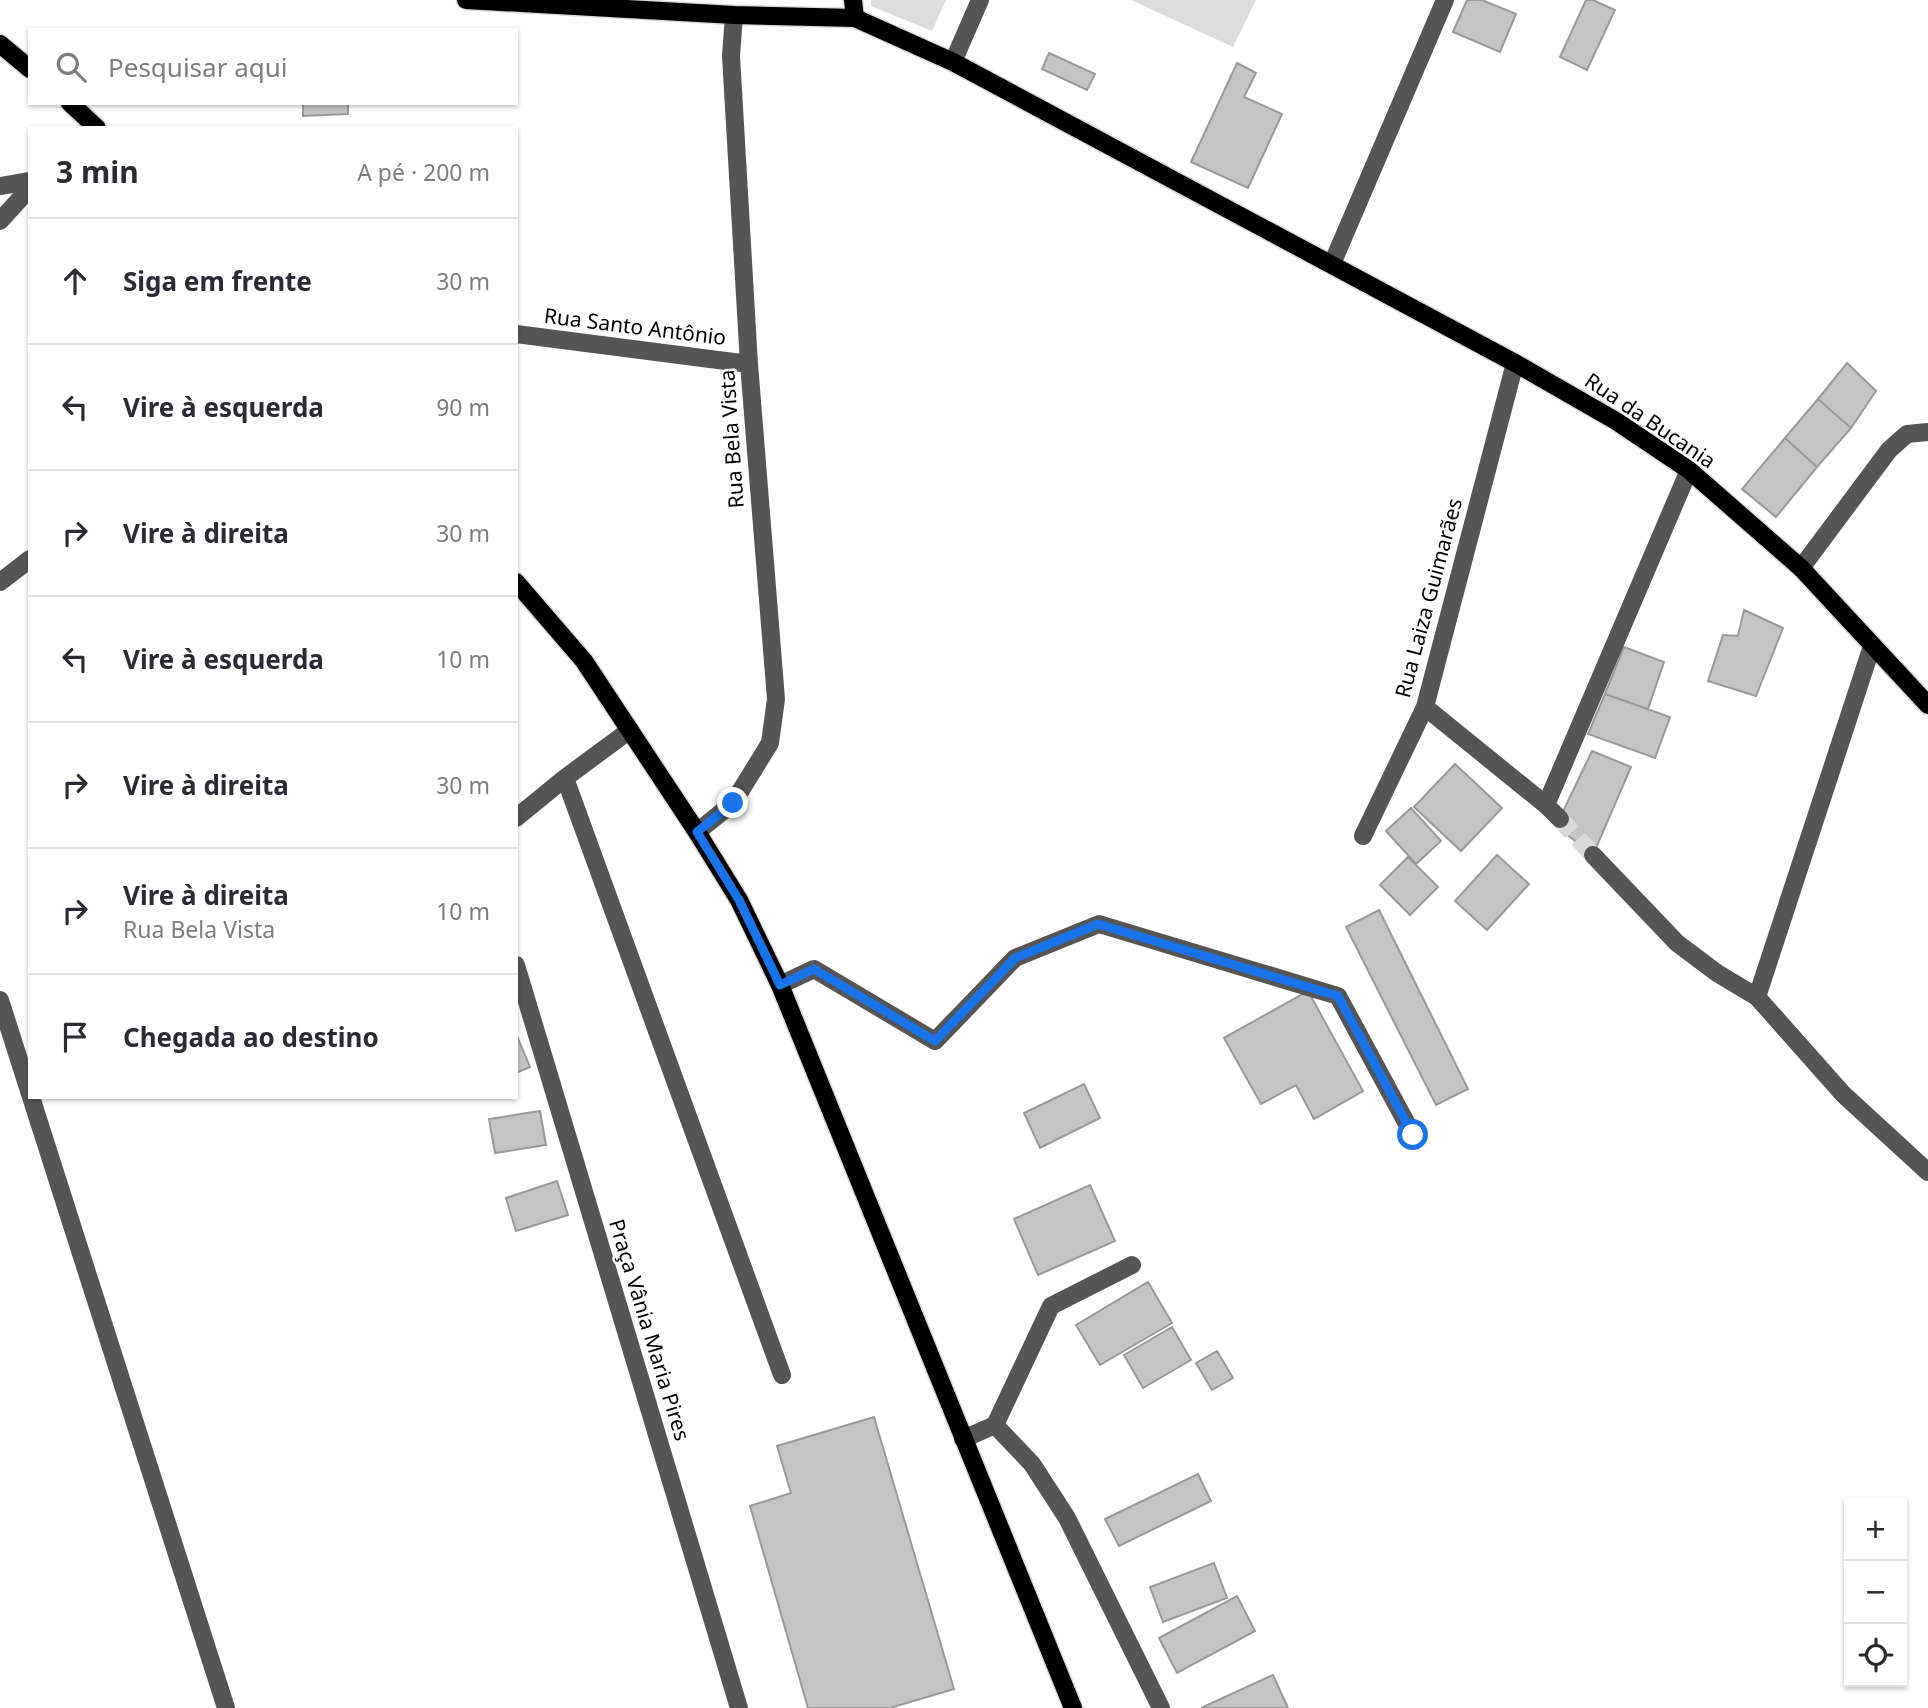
<!DOCTYPE html>
<html lang="pt">
<meta charset="utf-8">
<style>
body{margin:0;font-family:"Noto Sans",sans-serif;background:#f2f2f3;color:#2b2b33}
.controls{position:absolute;right:21px;bottom:21px;display:grid;overflow:hidden;border-radius:0px;box-shadow:0 2px 5px #0004}
.controls button{width:63px;height:63px;display:grid;place-items:center;padding:0;border:0;border-bottom:2px solid #e1e1e2;background:#fff;color:#2b2b33;font:35px sans-serif}
.stop{position:absolute;width:21px;height:21px;margin:-16px;border:5px solid #1a73e8;border-radius:50%;background:#fff}
.stop.end{background:#1a73e8;border-color:#fff;box-shadow:0 2px 7px #0008}
.list{margin:0;padding:0;list-style:none}
h2{display:flex;justify-content:space-between;align-items:center;height:91px;margin:0;padding:0 28px;font-size:30px}
h2 small{font-size:23px;font-weight:400;color:#7c7c81}
.list li{display:grid;grid-template-columns:46px 1fr auto;gap:21px;align-items:center;box-sizing:border-box;height:126px;padding:0 28px;border-top:2px solid #e1e1e2}
.list b{display:block;font-size:26px;white-space:nowrap}
.list p{margin:0;font-size:23px;white-space:nowrap;color:#7c7c81}
.list em{font-size:23px;font-style:normal;color:#7c7c81}
.icon{flex:none;width:38px;height:38px;fill:none;stroke:currentColor;stroke-width:2;stroke-linecap:round;stroke-linejoin:round}
.map{position:relative;flex:none;width:1928px;height:1708px;overflow:hidden}
.search{position:absolute;background:#fff;box-shadow:0 2px 5px #0004;left:28px;top:28px;width:490px;height:77px;display:flex;align-items:center;gap:18px;box-sizing:border-box;padding:0 24px;border-radius:0px;color:#7c7c81;font-size:26px}
.panel{position:absolute;background:#fff;box-shadow:0 2px 5px #0004;left:28px;top:126px;width:490px;height:973px;border-radius:0px}
.map>svg:first-child{display:block}
</style>
<div class="map">
<svg width="1928" height="1708" viewBox="0 0 1928 1708">
<rect width="100%" height="100%" fill="#fff"/>
<path fill="#dcdcdc" d="M871 0H946L932 31 871 6Z
M1131 0H1256L1233 47Z"/>
<path fill="#c4c4c4" stroke="#999" stroke-width="2" d="M1467 0H1482L1516 14 1500 52 1453 32Z
M1586 0H1593L1615 10 1587 70 1560 57Z
M1049 53 1095 74 1087 90 1042 69Z
M1237 63 1256 73 1244 97 1282 114 1248 188 1191 162Z
M303 103H348V114L303 116Z
M1847 363 1876 391 1851 428 1818 399Z
M1818 399 1851 428 1817 467 1785 438Z
M1785 438 1817 467 1776 517 1742 489Z
M1744 610 1783 628 1756 696 1708 681 1723 635 1738 636Z
M1624 647 1664 662 1648 709 1605 694Z
M1605 694 1670 717 1655 758 1588 734Z
M1592 751 1631 767 1593 855 1556 826Z
M1455 764 1502 808 1461 851 1414 807Z
M1411 808 1441 841 1416 864 1386 831Z
M1497 855 1529 884 1487 930 1455 901Z
M1408 857 1438 887 1410 915 1380 885Z
M1379 910 1468 1089 1436 1105 1346 927Z
M1308 991 1363 1091 1314 1119 1296 1085 1261 1104 1224 1038Z
M516 1034 530 1067 516 1073Z
M1084 1084 1100 1118 1040 1148 1024 1113Z
M540 1111 546 1145 495 1153 489 1119Z
M557 1181 568 1215 516 1231 506 1198Z
M1090 1185 1115 1241 1038 1275 1014 1219Z
M1148 1282 1172 1323 1100 1365 1076 1325Z
M1172 1327 1191 1360 1143 1388 1124 1355Z
M1217 1351 1233 1378 1212 1390 1196 1363Z
M874 1417 954 1689 890 1708H808L750 1506 791 1493 777 1446Z
M1198 1474 1211 1501 1119 1546 1105 1519Z
M1214 1563 1227 1598 1163 1622 1150 1587Z
M1237 1596 1255 1631 1177 1673 1159 1638Z
M1273 1675 1288 1708H1201Z"/>
<g fill="none" stroke-linecap="round" stroke-linejoin="round">
<path stroke="#d9d9d9" stroke-width="18" stroke-dasharray="18 9" stroke-linecap="butt" d="M1560 819 1593 855"/>
<defs>
<path id="major" d="M466 0 734 15 855 18 953 62 1515 363 1616 421 1689 470 1801 568 1928 705
M853 0 855 18
M0 44 30 69
M70 103 97 128
M516 582 584 661 697 832 739 900 780 985 1073 1708"/>
</defs>
<use href="#major" stroke="#dbdbdb" stroke-width="21"/>
<path stroke="#555" stroke-width="18" d="M953 62 980 0
M0 186 30 181
M0 221 30 188
M1332 264 1445 0
M516 334 749 364
M1801 568 1889 450 1907 434 1928 432
M0 582 30 559
M1425 707 1546 805 1560 819
M565 778 782 1375
M1546 805 1689 470
M516 818 565 778 630 730
M697 832 733 803 770 743 776 699 749 364 731 56 734 15
M1363 836 1425 707 1515 363
M1593 855 1677 943 1717 973 1757 997 1843 1094 1928 1172
M516 965 739 1708
M780 985 814 969 935 1041 1015 958 1099 924 1338 996 1413 1135
M1757 997 1872 646
M0 1000 30 1094
M31 1097 226 1708
M995 1425 1051 1306 1132 1265
M963 1439 995 1425 1032 1464 1067 1518 1161 1708"/>
<use href="#major" stroke="#000" stroke-width="18"/>
</g>
<g fill="none" stroke-linecap="round" stroke-linejoin="round">
<path stroke="#1a73e8" stroke-width="9" d="M733 803 697 832 739 900 780 985 814 969 935 1041 1015 958 1098 924 1338 996 1413 1135"/>
</g>
<g text-anchor="middle" stroke-width="5" stroke-linejoin="round" paint-order="stroke">
<g font-size="21" fill="#000" stroke="#fff">
<text transform="translate(635 327) rotate(7)" y="7">Rua Santo Antônio</text>
<text transform="translate(1650 421) rotate(34)" y="7">Rua da Bucania</text>
<text transform="translate(732 439) rotate(-94)" y="7">Rua Bela Vista</text>
<text transform="translate(1429 598) rotate(-75)" y="7">Rua Laiza Guimarães</text>
<text transform="translate(649 1330) rotate(73)" y="7">Praça Vânia Maria Pires</text>
</g>
</g>
</svg>
<div class="controls">
<button>+</button>
<button>−</button>
<button><svg class="icon" aria-label="locate" viewBox="0 0 24 24"><circle cx="12" cy="12" r="6"/><path d="M12 2v4M12 18v4M2 12h4M18 12h4"/></svg></button>
</div>
<div class="stop" style="left:1413px;top:1135px"></div>
<div class="stop end" style="left:733px;top:803px"></div>
<div class="search"><svg class="icon" aria-label="search" viewBox="0 0 24 24"><circle cx="10" cy="10" r="6"/><path d="M15 15l6 6"/></svg>Pesquisar aqui</div>
<section class="panel">
<h2>3 min<small>A pé · 200 m</small></h2>
<ul class="list">
<li><svg class="icon" aria-label="ahead" viewBox="0 0 24 24"><path d="M12 20V5M6 11l6-6 6 6"/></svg><div><b>Siga em frente</b></div><em>30 m</em></li>
<li><svg class="icon" aria-label="left" viewBox="0 0 24 24"><path d="M17 20v-9H6M10 6l-5 5 5 5"/></svg><div><b>Vire à esquerda</b></div><em>90 m</em></li>
<li><svg class="icon" aria-label="right" viewBox="0 0 24 24"><path d="M7 20v-9h11M14 6l5 5-5 5"/></svg><div><b>Vire à direita</b></div><em>30 m</em></li>
<li><svg class="icon" aria-label="left" viewBox="0 0 24 24"><path d="M17 20v-9H6M10 6l-5 5 5 5"/></svg><div><b>Vire à esquerda</b></div><em>10 m</em></li>
<li><svg class="icon" aria-label="right" viewBox="0 0 24 24"><path d="M7 20v-9h11M14 6l5 5-5 5"/></svg><div><b>Vire à direita</b></div><em>30 m</em></li>
<li><svg class="icon" aria-label="right" viewBox="0 0 24 24"><path d="M7 20v-9h11M14 6l5 5-5 5"/></svg><div><b>Vire à direita</b><p>Rua Bela Vista</p></div><em>10 m</em></li>
<li><svg class="icon" aria-label="arrive" viewBox="0 0 24 24"><path d="M6 21V4h12l-3 4 3 4H6"/></svg><div><b>Chegada ao destino</b></div></li>
</ul>
</section>
</div>
